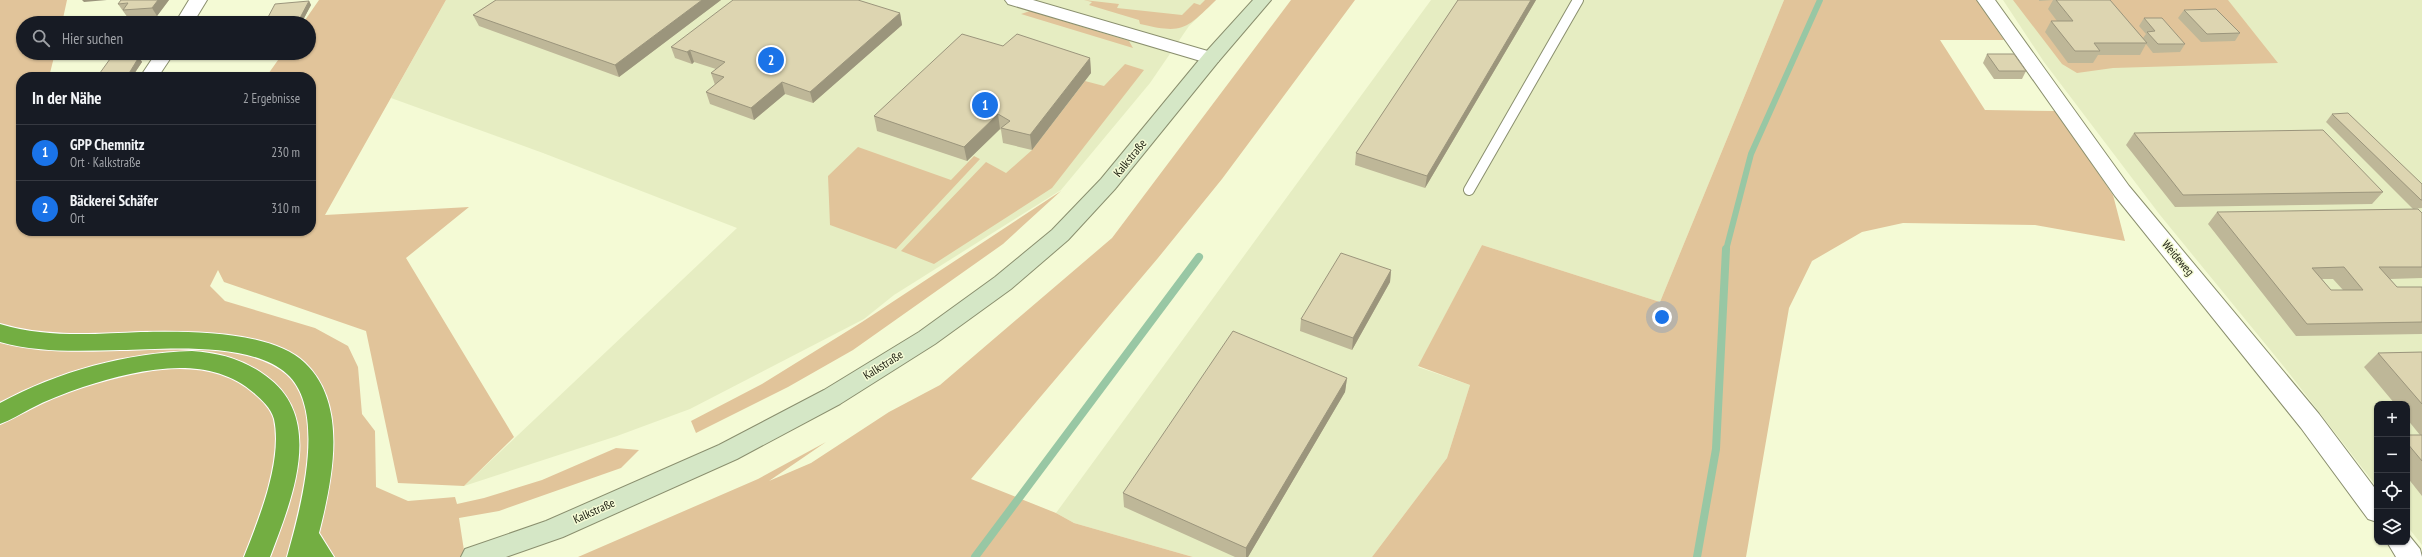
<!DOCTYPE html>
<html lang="de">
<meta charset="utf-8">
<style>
body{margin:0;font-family:"PT Sans Narrow",sans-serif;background:#242831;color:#f1f3f6}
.controls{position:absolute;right:12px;bottom:12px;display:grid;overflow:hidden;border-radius:8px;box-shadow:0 1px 3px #0004}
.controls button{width:36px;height:36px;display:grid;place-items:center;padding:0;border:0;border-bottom:1px solid #363941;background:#171b24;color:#f1f3f6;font:20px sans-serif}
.you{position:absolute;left:1662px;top:317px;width:14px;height:14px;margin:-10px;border:3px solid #fff;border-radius:50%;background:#1a73e8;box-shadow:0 0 0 6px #1a73e833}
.badge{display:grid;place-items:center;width:26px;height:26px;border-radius:50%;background:#1a73e8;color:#fff;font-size:13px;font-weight:700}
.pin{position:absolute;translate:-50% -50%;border:2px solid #fff;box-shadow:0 1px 4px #0006}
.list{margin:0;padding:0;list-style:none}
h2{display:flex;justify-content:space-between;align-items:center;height:52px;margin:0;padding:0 16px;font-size:17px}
h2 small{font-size:13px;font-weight:400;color:#9ea1a6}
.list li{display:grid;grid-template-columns:26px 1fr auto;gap:12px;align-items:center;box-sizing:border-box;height:56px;padding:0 16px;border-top:1px solid #363941}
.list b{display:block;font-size:15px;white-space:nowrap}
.list p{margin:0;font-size:13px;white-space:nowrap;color:#9ea1a6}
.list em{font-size:13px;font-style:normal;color:#9ea1a6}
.icon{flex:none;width:22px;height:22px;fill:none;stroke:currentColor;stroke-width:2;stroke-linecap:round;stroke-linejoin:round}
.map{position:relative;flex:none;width:2422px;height:557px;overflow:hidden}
.search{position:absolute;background:#171b24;box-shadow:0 1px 3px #0004;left:16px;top:16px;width:300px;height:44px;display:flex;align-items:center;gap:10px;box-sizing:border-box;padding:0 14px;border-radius:22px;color:#9ea1a6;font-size:15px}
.panel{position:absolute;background:#171b24;box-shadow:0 1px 3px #0004;left:16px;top:72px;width:300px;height:164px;border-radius:16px}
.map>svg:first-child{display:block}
</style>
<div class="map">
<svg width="2422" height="557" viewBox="0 0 2422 557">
<rect width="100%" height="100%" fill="#f4fad5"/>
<path fill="#e6edc2" d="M446 0H1216L1189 26 1150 83 1061 190 894 295 864 319 690 409 617 436 464 486 737 228 543 153 391 98Z
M1431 0H1784L1660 302 1482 245 1418 367 1470 385 1447 458 1372 557H1193L1074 523 1056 513Z
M2003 0H2422V545L2407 526V404H2377V487L2285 368 2160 215 2044 62Z"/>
<path fill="#e1c49a" d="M0 0H67L62 23H23V53H55L49 77H21V231H311V77H266L283 53H309V23H303L319 0H446L325 215 469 207 406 258 514 437 464 486 398 483 366 331 224 282 218 270 210 286 225 301 315 328 348 346 358 367 362 414 375 431 376 487 408 501 455 497 457 504 484 498 542 480 616 448 639 450 621 468 499 511 459 518 465 557H0Z
M1084 0 1119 4 1117 8 1182 15 1194 3 1200 5 1205 0H1216C1185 30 1183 34 1140 24L1139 20 1089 5 1092 2Z
M1291 0H1355L1222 179 1158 258 971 479 1056 513 1074 523 1193 557H578L758 479 826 442 769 481 811 463 889 412 940 385 1112 238Z
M1784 0H1977L2004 40H1940L1985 110 2056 111 2113 195 2125 241 2035 225 1903 223 1862 232 1812 261 1789 308 1746 557H1372L1447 458 1470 385 1418 366 1482 245 1660 302Z
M2013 0H2228L2278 63 2113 68 2077 73 2062 64Z
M1030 11 1129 41 1133 48 1021 14Z
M1125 64 1144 70 1052 188 934 264 901 251 986 162 1006 173 1032 150 1085 81 1104 86Z
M858 147 951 180 974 156 980 159 896 249 830 225 828 176Z
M1061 191 1003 244 853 350 788 387 696 433 691 421 762 384 862 322Z"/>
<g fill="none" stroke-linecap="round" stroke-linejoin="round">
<path stroke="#98c7a4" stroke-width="6" d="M1726 250 1751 154 1820 0"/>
<path stroke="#98c7a4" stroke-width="8" d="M975 557 1199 257
M1697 557 1716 449 1726 249"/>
<defs>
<path id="lane" d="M1469 190 1578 0"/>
<path id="street" d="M189 0H207L193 23H175Z
M1005 0H1033L1218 54 1220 58 1218 62H1204L1008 4Z
M1977 0H1995L2129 186 2319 414 2377 491V522L2368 519 2301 428 2115 196Z
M156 53H174L158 77H140Z
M2407 533 2420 549 2422 557H2396L2387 542H2407Z"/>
<path id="secondary" d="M1253 0H1271L1218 62 1115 189 1068 240 1011 289 935 344 840 404 737 459 563 537 506 557H461L465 549 546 521 719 445 824 390 919 332 995 277 1052 230 1101 179 1204 54Z"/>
<path id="highway" d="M0 324C46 338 94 334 141 332 185 331 271 330 305 363 349 405 332 481 319 533L334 557H287C300 511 328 411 287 374 250 341 166 349 120 350 80 351 39 353 0 342Z
M192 351C220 353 243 359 266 376 326 419 291 501 270 557H244C259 519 283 460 274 419 271 408 262 400 254 393 207 352 137 370 83 387 65 393 47 400 30 409 20 414 11 420 0 424V403C59 371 126 353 192 351Z"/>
</defs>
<use href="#lane" stroke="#8a8f6e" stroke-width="12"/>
<use href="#street" stroke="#8a8f6e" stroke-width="2"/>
<use href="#secondary" stroke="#8a8f6e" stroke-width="2"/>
<use href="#highway" stroke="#fff" stroke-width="2"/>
<use href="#lane" stroke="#fff" stroke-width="10"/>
<use href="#street" fill="#fff" fill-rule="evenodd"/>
<use href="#secondary" fill="#d5e7c6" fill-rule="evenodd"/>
<use href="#highway" fill="#73ae42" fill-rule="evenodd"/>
</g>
<path fill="#beb798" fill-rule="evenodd" d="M169 0 157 16 128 18 118 4Z
M496 0H721L619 77 479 26 473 15Z
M1458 0H1536L1425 188 1355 165 1356 153Z
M2039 0H2110L2143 38 2146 34 2139 26 2144 18 2185 44 2180 52 2153 53 2146 44 2140 55H2098L2093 63H2068L2045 32 2051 21H2057L2048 9 2053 0 2039 1Z
M309 1 311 5 302 22 295 23H267L266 21Z
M2184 10 2240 33 2235 41 2201 42 2178 18Z
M900 13 902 25 813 103 785 94 754 120 710 104 706 92 715 85 711 73 716 69 694 62 692 64 675 58 671 47Z
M1003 46 1090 58 1091 73 1032 150 1003 143 1001 130 1000 129 967 161 877 131 874 116Z
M1987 54 2026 71 2022 79H1994L1983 63Z
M139 57 142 62 132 77H97Z
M2332 114 2422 184V208L2413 209 2326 122Z
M2134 133 2383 192 2372 204 2175 207 2126 145Z
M2217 212 2422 213V278L2390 279 2397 287H2422V334L2296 336 2208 224ZM2322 279H2333L2343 290H2331Z
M1391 270 1390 282 1352 350 1300 331 1301 319Z
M2422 352V496L2407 477V435H2420L2407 419V404H2395L2364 367 2378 353Z
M1347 378 1345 392 1248 557H1235L1124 507 1123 493Z"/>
<path fill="#9b957c" d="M82 0H107L84 2Z
M158 0H169L157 16 152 8Z
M702 0H721L619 77 615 65Z
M1531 0H1536L1425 188 1427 176Z
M309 1 311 5 302 22 300 18Z
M900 13 902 25 813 103 810 92Z
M140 19 143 23H137Z
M690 50 694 62 692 64 687 52Z
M139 57 142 62 132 77H129L128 75Z
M1090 58 1091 73 1032 150 1030 135Z
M782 82 785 94 754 120 751 108Z
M998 114 1000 129 967 161 964 147Z
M1391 270 1390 282 1352 350 1353 338Z
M1347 378 1345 392 1248 557H1246V548Z"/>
<path fill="#ddd5b1" stroke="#9b957c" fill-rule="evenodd" d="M121 0H158L152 8 123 10 128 3 118 4Z
M496 0H702L615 65 473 15Z
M733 0H858L900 13 810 92 782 82 751 108 706 92 724 77 711 73 725 62 690 50 687 52 671 47Z
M1458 0H1531L1427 176 1356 153Z
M2056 0H2110L2147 43H2094L2100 51H2075L2051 21H2073Z
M309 1 300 18 266 21 275 4Z
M2216 9 2240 33 2207 34 2184 10Z
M2144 18H2162L2185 44H2158L2147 32 2155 31Z
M140 19 137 23H118L120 21Z
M102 22 101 23H89Z
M962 34 1003 46 1017 34 1090 58 1030 135 1001 128 1010 121 998 114 964 147 874 116Z
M1987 54H2014L2026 71H1999Z
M139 57 128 75 97 77 110 59Z
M2348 113 2422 184V200H2421L2332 114Z
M2323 130 2383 192 2183 195 2134 133Z
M2418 209 2422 213V267H2379L2397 287H2422V322L2307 324 2217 212ZM2344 267 2363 290H2331L2312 268Z
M1341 253 1391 270 1353 338 1301 319Z
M1233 331 1347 378 1246 548 1123 493Z
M2422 352V404L2378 353Z
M2407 435H2422V461L2407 443Z"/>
<g text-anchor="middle" stroke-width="3" stroke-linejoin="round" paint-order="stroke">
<g font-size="12" fill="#222416" stroke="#f4fad5">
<text transform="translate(1130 158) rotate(-51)" y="4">Kalkstraße</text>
<text transform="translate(2178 258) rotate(50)" y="4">Weideweg</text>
<text transform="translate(883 365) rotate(-32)" y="4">Kalkstraße</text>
<text transform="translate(594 511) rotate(-24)" y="4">Kalkstraße</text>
</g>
</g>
</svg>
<div class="controls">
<button>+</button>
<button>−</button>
<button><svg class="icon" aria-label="locate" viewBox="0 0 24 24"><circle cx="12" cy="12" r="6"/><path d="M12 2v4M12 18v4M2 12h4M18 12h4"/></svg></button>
<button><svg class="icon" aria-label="layers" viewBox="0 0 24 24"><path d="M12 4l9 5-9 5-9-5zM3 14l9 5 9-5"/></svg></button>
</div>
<div class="you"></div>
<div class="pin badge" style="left:985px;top:105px">1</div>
<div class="pin badge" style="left:771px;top:60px">2</div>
<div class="search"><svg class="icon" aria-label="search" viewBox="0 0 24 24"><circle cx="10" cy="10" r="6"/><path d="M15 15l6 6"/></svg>Hier suchen</div>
<section class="panel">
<h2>In der Nähe<small>2 Ergebnisse</small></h2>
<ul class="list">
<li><span class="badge">1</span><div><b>GPP Chemnitz</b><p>Ort · Kalkstraße</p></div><em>230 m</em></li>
<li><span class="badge">2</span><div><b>Bäckerei Schäfer</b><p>Ort</p></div><em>310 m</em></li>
</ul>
</section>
</div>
